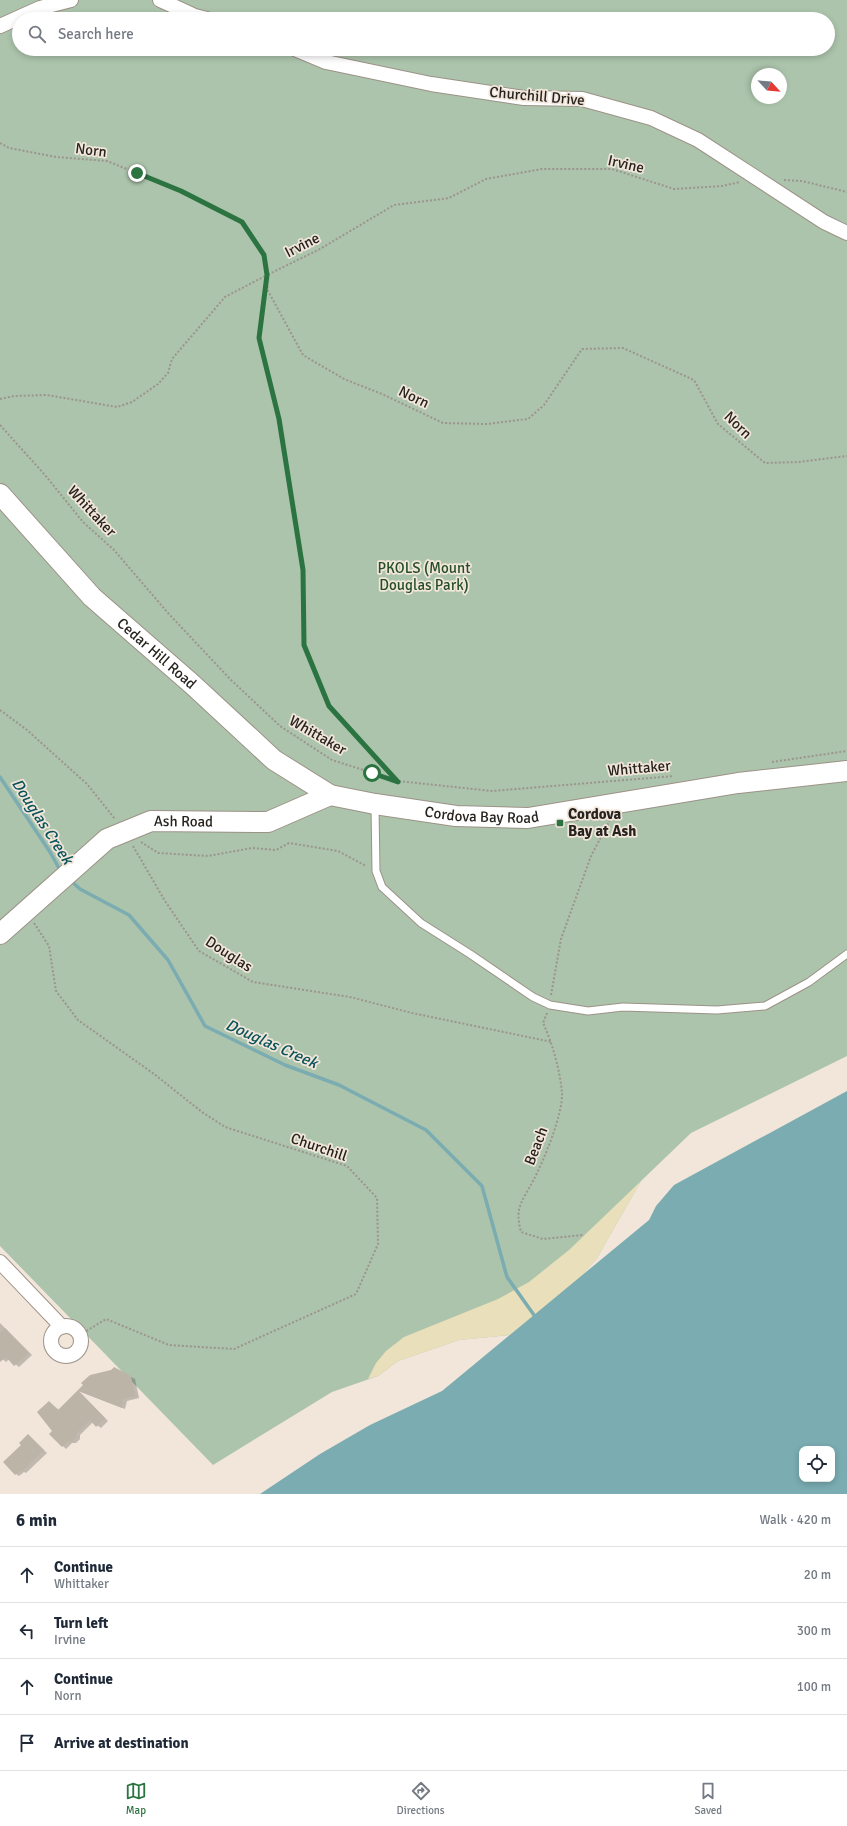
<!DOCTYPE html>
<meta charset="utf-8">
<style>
body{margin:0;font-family:Signika,sans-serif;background:#f6f6f7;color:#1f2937}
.controls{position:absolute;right:12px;bottom:12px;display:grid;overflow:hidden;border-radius:8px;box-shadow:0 2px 6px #0003}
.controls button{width:36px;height:36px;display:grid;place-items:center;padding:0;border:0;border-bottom:1px solid #e0e1e3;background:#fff;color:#1f2937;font:20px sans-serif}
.compass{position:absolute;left:751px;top:68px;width:36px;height:36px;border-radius:50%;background:#fff;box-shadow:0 2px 6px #0003;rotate:116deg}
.stop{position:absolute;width:12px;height:12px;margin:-9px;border:3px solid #2b7341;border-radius:50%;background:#fff}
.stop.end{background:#2b7341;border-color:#fff;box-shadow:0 1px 4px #0008}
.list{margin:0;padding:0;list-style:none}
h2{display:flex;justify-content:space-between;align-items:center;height:52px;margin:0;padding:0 16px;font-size:17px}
h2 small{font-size:13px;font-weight:400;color:#747a83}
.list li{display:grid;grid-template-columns:26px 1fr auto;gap:12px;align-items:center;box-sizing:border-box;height:56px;padding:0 16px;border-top:1px solid #e0e1e3}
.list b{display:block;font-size:15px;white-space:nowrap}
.list p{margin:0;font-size:13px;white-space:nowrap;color:#747a83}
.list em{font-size:13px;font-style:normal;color:#747a83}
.icon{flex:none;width:22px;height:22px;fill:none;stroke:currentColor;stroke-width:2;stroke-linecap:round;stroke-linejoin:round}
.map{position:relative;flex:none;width:847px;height:1494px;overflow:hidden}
.search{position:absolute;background:#fff;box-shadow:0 2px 6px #0003;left:12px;right:12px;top:12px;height:44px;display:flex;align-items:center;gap:10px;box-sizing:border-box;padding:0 14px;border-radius:22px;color:#747a83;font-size:15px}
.sheet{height:276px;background:#fff}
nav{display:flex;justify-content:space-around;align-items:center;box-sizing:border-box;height:56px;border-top:1px solid #e0e1e3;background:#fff;font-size:11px;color:#747a83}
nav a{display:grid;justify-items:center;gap:2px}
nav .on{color:#2b7341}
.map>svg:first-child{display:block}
</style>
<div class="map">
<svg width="847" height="1494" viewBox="0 0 847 1494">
<rect width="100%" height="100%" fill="#f2e6db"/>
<path fill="#acc4ac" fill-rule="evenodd" d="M0 0H847V1056L691 1133 641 1181 597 1258 531 1333 459 1340 398 1361 378 1376 332 1392 213 1465 0 1246ZM19 19H828V49H19ZM757 74H781V98H757Z"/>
<path fill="#e9dfba" d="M641 1181 597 1258 536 1331 531 1333 459 1340 398 1361 378 1376 368 1379 376 1363 386 1351 404 1337 498 1299 529 1282 569 1250Z"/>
<path fill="#7aacb1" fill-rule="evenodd" d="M847 1091V1494H260L320 1454 370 1425 442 1391 649 1220 656 1206 674 1185ZM802 1449H832V1479H802Z"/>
<path fill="#0003" d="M0 1323 32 1355 19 1367 9 1359 6 1362 0 1357Z
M114 1368 135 1379 139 1398 127 1401 125 1409 79 1391 108 1421 101 1428 93 1422 80 1435V1439L76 1443H72L66 1449 63 1446 50 1434 54 1431 49 1402 59 1410 84 1385 112 1371Z
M28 1435 47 1453 26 1473 24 1472 19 1476 16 1474 22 1445Z"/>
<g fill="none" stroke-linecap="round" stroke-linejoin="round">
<path stroke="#7aacb1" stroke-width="3.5" d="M0 777 50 852 61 872
M70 880 80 889 129 915 168 960 205 1026 285 1065 339 1085 426 1130 482 1186 507 1277 534 1315"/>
</g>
<path fill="#bdb4a8" d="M5 1328 29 1353 14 1366 6 1357 0 1362V1333Z
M114 1367 131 1376 135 1396 123 1399 122 1408 78 1391 105 1418 96 1427 90 1420 77 1433V1437L72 1442 68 1441 62 1447 49 1434 52 1431 37 1412 49 1401 58 1410 83 1385 81 1383 90 1375 111 1370Z
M28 1434 44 1450 21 1472 20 1470 15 1475 3 1462 21 1445 19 1443Z"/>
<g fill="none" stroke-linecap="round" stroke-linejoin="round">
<defs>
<path id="lane" d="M375 806 376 871 382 887 421 923 470 954 533 997 550 1005 588 1011 623 1007 717 1010 765 1006 809 982 847 954"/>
<path id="street" d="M160 0 195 16 207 19
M0 26 40 8 71 0
M295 49 326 62 431 84 524 98 582 99 651 118 698 140 824 222 847 233
M0 1262 62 1327
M51 1341a15 15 0 1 1 30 0a15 15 0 1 1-30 0Z"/>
<g id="secondary">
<path id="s1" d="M0 494 92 597 193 685 274 760 330 795 375 804 456 816 528 818 738 783 847 771"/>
<path id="s2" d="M0 934 107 839 151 821 268 822 330 795"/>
</g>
</defs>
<use href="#lane" stroke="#9c9287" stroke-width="9"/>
<use href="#street" stroke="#9c9287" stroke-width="16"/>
<use href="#secondary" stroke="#9c9287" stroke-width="22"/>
<path stroke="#9c948c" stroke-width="2" stroke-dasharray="2 2" stroke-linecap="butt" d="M0 143 9 148 56 157 107 161 181 191 242 223 264 255 268 291 303 355 344 379 382 394 443 423 486 424 528 419 544 405 582 349 623 348 694 380 718 424 765 463 799 462 847 456
M784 180 802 181 847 192
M0 399 14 396 47 395 117 407 132 402 158 384 168 373 172 359 225 297 267 275
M0 425 45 475 83 522 114 550 168 613 230 679 280 726 332 760 398 781 492 791 674 776
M0 710 27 730 87 784 115 819
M772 762 847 751
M398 781 329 706 304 645 303 570 279 419 259 338 267 275 320 249 394 205 449 198 486 179 542 169H612L674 189 722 186 740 182
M141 842 158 853 208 856 252 848 276 850 289 843 338 851 366 866
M133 846 165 901 199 951 253 982 350 997 412 1013 552 1042
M34 923 49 946 56 991 78 1020 154 1074 202 1112 225 1127 347 1166 377 1198 378 1244 356 1294 234 1349 169 1345 106 1319 80 1335
M551 995 561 939 591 856 610 820
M547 1013 543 1023C552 1042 560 1070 562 1093 563 1114 544 1160 534 1179 523 1201 514 1206 521 1232L543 1239 583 1235"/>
<use href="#lane" stroke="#fff" stroke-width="7"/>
<use href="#street" stroke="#fff" stroke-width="14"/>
<use href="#secondary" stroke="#fff" stroke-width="20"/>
</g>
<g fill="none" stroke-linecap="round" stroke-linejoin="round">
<path stroke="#2b7341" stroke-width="5" d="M137 173 181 191 242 222 264 255 267 275 259 338 279 419 303 570 304 645 329 706 398 782 372 773"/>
</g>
<rect fill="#2b7341" stroke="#f2e6db" stroke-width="1.5" x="556" y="819" width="8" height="8" rx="2"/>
<g text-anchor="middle" stroke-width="3.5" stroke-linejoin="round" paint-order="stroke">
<g font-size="15" fill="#26221e" stroke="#f2e6db">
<text transform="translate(537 96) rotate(5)" y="5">Churchill Drive</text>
<text transform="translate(91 150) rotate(7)" y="5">Norn</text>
<text transform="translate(626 164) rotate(13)" y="5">Irvine</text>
<text transform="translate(302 245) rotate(-27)" y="5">Irvine</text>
<text transform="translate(414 397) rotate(26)" y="5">Norn</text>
<text transform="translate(738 425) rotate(44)" y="5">Norn</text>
<text transform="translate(92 511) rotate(47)" y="5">Whittaker</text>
<text dy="5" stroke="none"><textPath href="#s1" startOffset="224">Cedar Hill Road</textPath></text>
<text transform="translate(318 735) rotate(30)" y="5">Whittaker</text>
<text transform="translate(639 768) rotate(-5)" y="5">Whittaker</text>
<text dy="5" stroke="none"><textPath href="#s1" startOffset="602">Cordova Bay Road</textPath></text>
<text dy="5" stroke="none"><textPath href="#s2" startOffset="223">Ash Road</textPath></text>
<text transform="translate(229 954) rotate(33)" y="5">Douglas</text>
<text transform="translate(536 1146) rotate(-69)" y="5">Beach</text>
<text transform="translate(319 1147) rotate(19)" y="5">Churchill</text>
</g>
<g font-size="15" fill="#244f26" stroke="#f2e6db">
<text x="424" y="573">PKOLS (Mount<tspan x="424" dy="17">Douglas Park)</tspan></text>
</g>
<g font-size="15" font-weight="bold" fill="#26221e" stroke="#f2e6db" text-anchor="start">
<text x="568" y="819">Cordova<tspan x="568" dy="17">Bay at Ash</tspan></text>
</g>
<g font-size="16" font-style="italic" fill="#09545a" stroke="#f2e6db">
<text transform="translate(43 821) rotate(57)" y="6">Douglas Creek</text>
<text transform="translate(272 1043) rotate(24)" y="6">Douglas Creek</text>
</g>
</g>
</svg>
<div class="controls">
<button><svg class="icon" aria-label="locate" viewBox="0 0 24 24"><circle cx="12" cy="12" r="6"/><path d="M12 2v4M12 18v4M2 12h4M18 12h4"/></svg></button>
</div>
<svg class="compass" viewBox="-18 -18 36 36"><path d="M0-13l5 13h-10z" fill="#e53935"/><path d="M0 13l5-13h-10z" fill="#747a83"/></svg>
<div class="stop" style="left:372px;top:773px"></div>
<div class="stop end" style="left:137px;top:173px"></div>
<div class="search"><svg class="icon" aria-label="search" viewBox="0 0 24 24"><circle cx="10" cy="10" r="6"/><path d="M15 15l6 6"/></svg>Search here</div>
</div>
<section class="sheet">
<h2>6 min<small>Walk · 420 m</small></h2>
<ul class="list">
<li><svg class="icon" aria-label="ahead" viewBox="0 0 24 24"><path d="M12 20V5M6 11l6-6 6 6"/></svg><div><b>Continue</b><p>Whittaker</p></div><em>20 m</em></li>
<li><svg class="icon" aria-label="left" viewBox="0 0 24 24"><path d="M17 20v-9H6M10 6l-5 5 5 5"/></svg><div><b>Turn left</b><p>Irvine</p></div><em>300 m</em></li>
<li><svg class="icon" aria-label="ahead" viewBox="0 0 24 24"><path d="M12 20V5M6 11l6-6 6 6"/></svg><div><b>Continue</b><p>Norn</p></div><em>100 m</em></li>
<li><svg class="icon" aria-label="arrive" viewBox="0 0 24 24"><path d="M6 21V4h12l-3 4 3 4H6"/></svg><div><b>Arrive at destination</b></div></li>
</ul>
</section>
<nav>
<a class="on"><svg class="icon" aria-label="map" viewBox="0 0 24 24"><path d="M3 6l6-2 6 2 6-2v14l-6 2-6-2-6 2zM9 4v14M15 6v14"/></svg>Map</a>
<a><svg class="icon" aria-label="directions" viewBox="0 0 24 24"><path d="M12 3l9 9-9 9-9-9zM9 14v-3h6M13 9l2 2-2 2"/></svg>Directions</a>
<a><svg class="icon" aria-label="saved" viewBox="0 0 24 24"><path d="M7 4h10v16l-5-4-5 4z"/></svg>Saved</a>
</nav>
